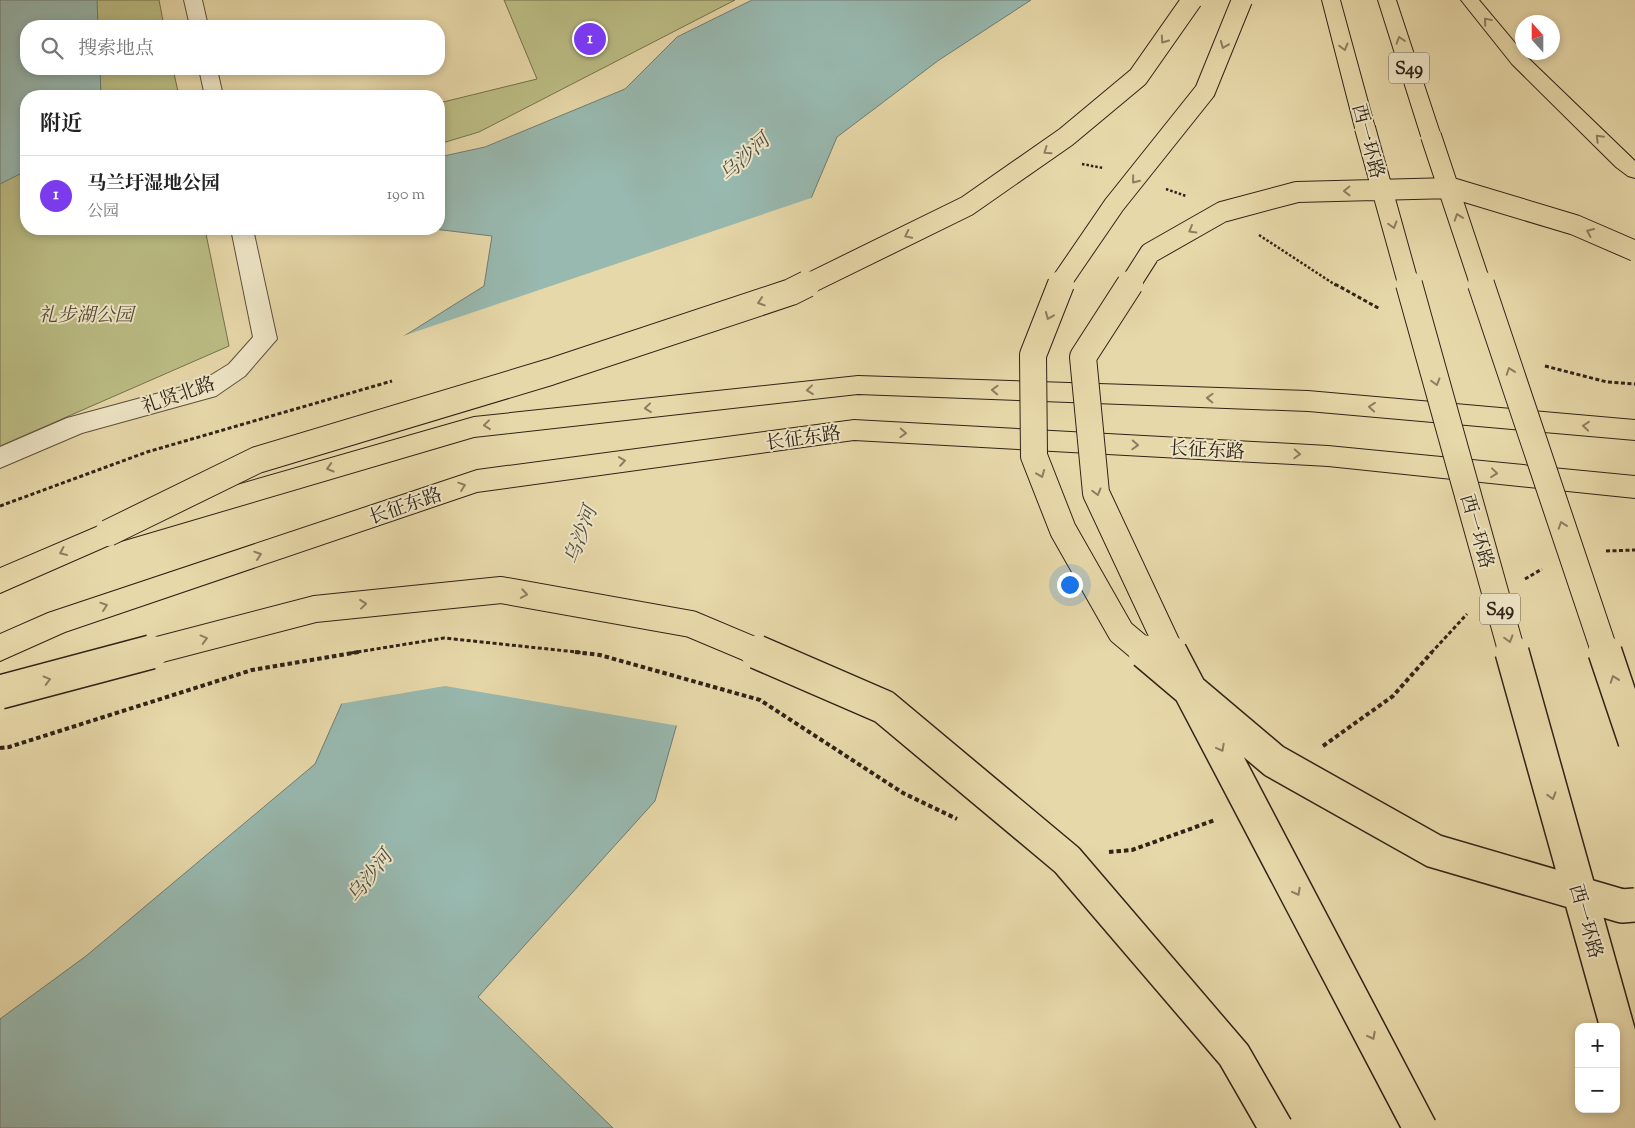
<!DOCTYPE html>
<html lang="zh">
<meta charset="utf-8">
<style>
body{margin:0;font-family:"Sorts Mill Goudy","Noto Serif SC",serif;background:#f2f2f2;color:#222}
.controls{position:absolute;right:15px;bottom:15px;display:grid;overflow:hidden;border-radius:10px;box-shadow:0 2px 8px #0003}
.controls button{width:45px;height:45px;display:grid;place-items:center;padding:0;border:0;border-bottom:1px solid #e0e0e0;background:#fff;color:#222;font:25px sans-serif}
.compass{position:absolute;left:1515px;top:15px;width:45px;height:45px;border-radius:50%;background:#fff;box-shadow:0 2px 8px #0003;rotate:339deg}
.you{position:absolute;left:1069px;top:584px;width:18px;height:18px;margin:-12px;border:4px solid #fff;border-radius:50%;background:#1a73e8;box-shadow:0 0 0 8px #1a73e833}
.badge{display:grid;place-items:center;width:32px;height:32px;border-radius:50%;background:#7c3aed;color:#fff;font-size:16px;font-weight:700}
.pin{position:absolute;translate:-50% -50%;border:2px solid #fff;box-shadow:0 1px 5px #0006}
.list{margin:0;padding:0;list-style:none}
h2{display:flex;justify-content:space-between;align-items:center;height:65px;margin:0;padding:0 20px;font-size:21px}
h2 small{font-size:16px;font-weight:400;color:#767676}
.list li{display:grid;grid-template-columns:32px 1fr auto;gap:15px;align-items:center;box-sizing:border-box;height:80px;padding:0 20px;border-top:1px solid #e0e0e0}
.list b{display:block;font-size:19px;white-space:nowrap}
.list p{margin:0;font-size:16px;white-space:nowrap;color:#767676}
.list em{font-size:16px;font-style:normal;color:#767676}
.icon{flex:none;width:28px;height:28px;fill:none;stroke:currentColor;stroke-width:2;stroke-linecap:round;stroke-linejoin:round}
.map{position:relative;flex:none;width:1635px;height:1128px;overflow:hidden}
.search{position:absolute;background:#fff;box-shadow:0 2px 8px #0003;left:20px;top:20px;width:425px;height:55px;display:flex;align-items:center;gap:12px;box-sizing:border-box;padding:0 18px;border-radius:20px;color:#767676;font-size:19px}
.panel{position:absolute;background:#fff;box-shadow:0 2px 8px #0003;left:20px;top:90px;width:425px;height:145px;border-radius:20px}
.map>svg:first-child{display:block}
</style>
<div class="map">
<svg width="1635" height="1128" viewBox="0 0 1635 1128">
<rect width="100%" height="100%" fill="#e7d8a9"/>
<filter id="stains"><feTurbulence type="fractalNoise" baseFrequency=".004" numOctaves="4"/><feColorMatrix values="0 0 0 0 .2 0 0 0 0 .09 0 0 0 0 .02 0 0 0 .5 -.17"/></filter>
<radialGradient id="worn" r=".72"><stop offset=".6" stop-color="#630" stop-opacity="0"/><stop offset="1" stop-color="#630" stop-opacity=".3"/></radialGradient>
<path fill="#bbbd84" stroke="#76704e" d="M0 0H159L164 26H26V69H173L179 96H26V229H205L229 346 0 446Z
M504 0H735L479 132 439 144V103L537 79Z"/>
<path fill="#98b9b0" stroke="#6e7d73" d="M0 0H97L98 26H26V69H100L101 96H26V171L0 184Z
M752 0H1031L939 60 837 137 807 208 792 263 730 537 655 801 478 997 613 1128H0V1019L86 956 315 764 358 667 377 353 484 286 492 236 434 229H439V157L485 147 625 89 677 37Z"/>
<path fill="#e7d8a9" d="M814 197 794 263 785 371 733 538 679 726 445 686 339 704 356 666 375 352 397 338Z"/>
<g fill="none" stroke-linecap="round" stroke-linejoin="round">
<defs>
<path id="minor" d="M184 0H202L208 26H190Z
M199 69H217L223 96H205Z
M231 229H253L277 339 245 376 216 396 82 433 0 468V447L67 418 200 382 229 364 253 337Z"/>
<path id="major" d="M858 376 1308 391 1635 420V440L1308 411 858 394 474 437 114 543 0 593V568L108 522 474 417Z
M854 420 1328 446 1635 476V498L1328 466 854 440 477 492 65 632 0 661V634L48 613 477 470Z"/>
<path id="highway" d="M1322 0H1340L1375 128 1372 132 1365 134 1358 132 1355 128Z
M1378 0H1396L1441 136 1438 140 1431 142 1424 140 1421 136Z
M1461 0H1479L1526 56 1635 161V178L1628 176 1616 167 1512 64Z"/>
</defs>
<use href="#minor" stroke="#5e503c" stroke-width="2"/>
<use href="#major" stroke="#302317" stroke-width="2"/>
<use href="#highway" stroke="#302317" stroke-width="2"/>
<path stroke="#302317" stroke-width="2.5" stroke-dasharray="2.5 2" stroke-linecap="butt" d="M1082 164 1103 168
M1166 189 1186 196
M1259 235 1337 286"/>
<path stroke="#302317" stroke-width="3" stroke-dasharray="4 2.5" stroke-linecap="butt" d="M1335 284 1380 309
M1545 366 1607 382 1635 384
M0 506 147 452 392 381
M1606 551 1635 550
M1525 579 1542 569
M351 653 444 638 586 653
M1431 653 1467 614"/>
<path stroke="#302317" stroke-width="4" stroke-dasharray="4.5 3" stroke-linecap="butt" d="M575 652 600 655 760 700 903 793 957 819
M1323 746 1393 696 1432 652
M0 748 9 747 252 670 359 652
M1109 852 1132 850 1215 820"/>
<use href="#minor" fill="#efe6c7" fill-rule="evenodd"/>
<use href="#major" fill="#e7d8a9" fill-rule="evenodd"/>
<use href="#highway" fill="#e7d8a9" fill-rule="evenodd"/>
<defs>
<path id="highway-bridge-far2" d="M1365 128 1409 286
M1431 136 1481 286
M804 286 967 206 1066 137 1138 77 1192 0
M1061 286 1064 278 1114 205 1205 91 1242 0
M1129 286 1150 253 1222 212 1297 192 1452 188 1575 225 1635 251"/>
<path id="highway-bridge-far1" d="M1061 284 1033 355 1034 456 1063 530 1121 632 1146 653
M1130 284 1083 357 1096 493 1171 653
M1409 284 1512 653
M1481 284 1605 653
M108 533 257 460 550 372 791 292 807 284
M146 653 315 609 501 590 691 624 760 653"/>
<path id="highway-bridge" d="M757 652 884 707 1067 860 1234 1055 1276 1128
M1145 652 1274 761 1434 851 1622 906 1635 905
M1170 652 1420 1128
M1512 652 1635 1091
M1605 652 1635 741
M0 692 151 652"/>
</defs>
<use href="#highway-bridge-far2" stroke="#302317" stroke-width="22" stroke-linecap="butt"/>
<use href="#highway-bridge-far1" stroke="#302317" stroke-width="28" stroke-linecap="butt"/>
<use href="#highway-bridge" stroke="#302317" stroke-width="36" stroke-linecap="butt"/>
<use href="#highway-bridge-far2" stroke="#e7d8a9" stroke-width="20"/>
<use href="#highway-bridge-far1" stroke="#e7d8a9" stroke-width="26"/>
<use href="#highway-bridge" stroke="#e7d8a9" stroke-width="33"/>
</g>
<defs><path id="oneway-chevron" d="M-2-3.5L2.5 0L-2 3.5" fill="none" stroke-width="1.6" stroke-linecap="round" stroke-linejoin="round" transform="scale(1.25)"/></defs>
<g stroke="#8c7e60">
<use href="#oneway-chevron" transform="translate(1487 21) rotate(-130)"/>
<use href="#oneway-chevron" transform="translate(1164 40) rotate(125)"/>
<use href="#oneway-chevron" transform="translate(1400 40) rotate(-108)"/>
<use href="#oneway-chevron" transform="translate(1224 45) rotate(112)"/>
<use href="#oneway-chevron" transform="translate(1344 47) rotate(75)"/>
<use href="#oneway-chevron" transform="translate(1599 138) rotate(-135)"/>
<use href="#oneway-chevron" transform="translate(1047 151) rotate(145)"/>
<use href="#oneway-chevron" transform="translate(1135 180) rotate(129)"/>
<use href="#oneway-chevron" transform="translate(1347 191) rotate(179)"/>
<use href="#oneway-chevron" transform="translate(1458 217) rotate(-109)"/>
<use href="#oneway-chevron" transform="translate(1393 225) rotate(74)"/>
<use href="#oneway-chevron" transform="translate(1192 230) rotate(150)"/>
<use href="#oneway-chevron" transform="translate(1590 232) rotate(-156)"/>
<use href="#oneway-chevron" transform="translate(908 235) rotate(154)"/>
<use href="#oneway-chevron" transform="translate(761 302) rotate(162)"/>
<use href="#oneway-chevron" transform="translate(1049 316) rotate(112)"/>
<use href="#oneway-chevron" transform="translate(1510 371) rotate(-109)"/>
<use href="#oneway-chevron" transform="translate(1436 382) rotate(74)"/>
<use href="#oneway-chevron" transform="translate(810 390) rotate(174)"/>
<use href="#oneway-chevron" transform="translate(995 390) rotate(-178)"/>
<use href="#oneway-chevron" transform="translate(1210 398) rotate(-178)"/>
<use href="#oneway-chevron" transform="translate(1372 407) rotate(-175)"/>
<use href="#oneway-chevron" transform="translate(648 408) rotate(174)"/>
<use href="#oneway-chevron" transform="translate(487 425) rotate(174)"/>
<use href="#oneway-chevron" transform="translate(1586 426) rotate(-175)"/>
<use href="#oneway-chevron" transform="translate(903 433) rotate(3)"/>
<use href="#oneway-chevron" transform="translate(1135 445) rotate(3)"/>
<use href="#oneway-chevron" transform="translate(1297 454) rotate(3)"/>
<use href="#oneway-chevron" transform="translate(622 461) rotate(-8)"/>
<use href="#oneway-chevron" transform="translate(330 468) rotate(164)"/>
<use href="#oneway-chevron" transform="translate(1494 473) rotate(6)"/>
<use href="#oneway-chevron" transform="translate(1041 474) rotate(68)"/>
<use href="#oneway-chevron" transform="translate(462 486) rotate(-19)"/>
<use href="#oneway-chevron" transform="translate(1097 492) rotate(75)"/>
<use href="#oneway-chevron" transform="translate(1562 525) rotate(-109)"/>
<use href="#oneway-chevron" transform="translate(63 552) rotate(156)"/>
<use href="#oneway-chevron" transform="translate(258 555) rotate(-19)"/>
<use href="#oneway-chevron" transform="translate(524 594) rotate(10)"/>
<use href="#oneway-chevron" transform="translate(363 604) rotate(-6)"/>
<use href="#oneway-chevron" transform="translate(104 606) rotate(-19)"/>
<use href="#oneway-chevron" transform="translate(204 639) rotate(-15)"/>
<use href="#oneway-chevron" transform="translate(1509 639) rotate(74)"/>
<use href="#oneway-chevron" transform="translate(1614 679) rotate(-109)"/>
<use href="#oneway-chevron" transform="translate(47 680) rotate(-15)"/>
<use href="#oneway-chevron" transform="translate(1221 748) rotate(62)"/>
<use href="#oneway-chevron" transform="translate(1552 796) rotate(74)"/>
<use href="#oneway-chevron" transform="translate(1297 892) rotate(62)"/>
<use href="#oneway-chevron" transform="translate(1372 1036) rotate(62)"/>
</g>
<g text-anchor="middle" stroke-width="4" stroke-linejoin="round" paint-order="stroke">
<g fill="#efe6c7" stroke="#695e4c" stroke-width="1">
<rect x="1389" y="52.5" width="40" height="31" rx="4"/>
<rect x="1480" y="593.5" width="40" height="31" rx="4"/>
</g>
<g font-size="18" font-weight="bold" fill="#302317">
<text x="1409" y="74">S49</text>
<text x="1500" y="615">S49</text>
</g>
<g font-size="19" fill="#302317" stroke="#efe6c7">
<text transform="translate(1369 141) rotate(75)" y="7">西一环路</text>
<text transform="translate(178 394) rotate(-19)" y="7">礼贤北路</text>
<text transform="translate(803 437) rotate(-8)" y="7">长征东路</text>
<text transform="translate(1207 449) rotate(3)" y="7">长征东路</text>
<text transform="translate(405 505) rotate(-19)" y="7">长征东路</text>
<text transform="translate(1478 531) rotate(74)" y="7">西一环路</text>
<text transform="translate(1587 921) rotate(74)" y="7">西一环路</text>
</g>
<g font-size="19" font-style="italic" fill="#534a32" stroke="#efe6c7">
<text x="86" y="321">礼步湖公园</text>
</g>
<g font-size="20" font-style="italic" fill="#4f5045" stroke="#efe6c7">
<text transform="translate(744 157) rotate(-42)" y="7">乌沙河</text>
<text transform="translate(580 535) rotate(-70)" y="7">乌沙河</text>
<text transform="translate(369 876) rotate(-52)" y="7">乌沙河</text>
</g>
</g>
<rect width="100%" height="100%" filter="url(#stains)"/>
<rect width="100%" height="100%" fill="url(#worn)"/>
</svg>
<div class="controls">
<button>+</button>
<button>−</button>
</div>
<svg class="compass" viewBox="-18 -18 36 36"><path d="M0-13l5 13h-10z" fill="#e53935"/><path d="M0 13l5-13h-10z" fill="#767676"/></svg>
<div class="you"></div>
<div class="pin badge" style="left:590px;top:39px">1</div>
<div class="search"><svg class="icon" aria-label="search" viewBox="0 0 24 24"><circle cx="10" cy="10" r="6"/><path d="M15 15l6 6"/></svg>搜索地点</div>
<section class="panel">
<h2>附近<small></small></h2>
<ul class="list">
<li><span class="badge">1</span><div><b>马兰圩湿地公园</b><p>公园</p></div><em>190 m</em></li>
</ul>
</section>
</div>
